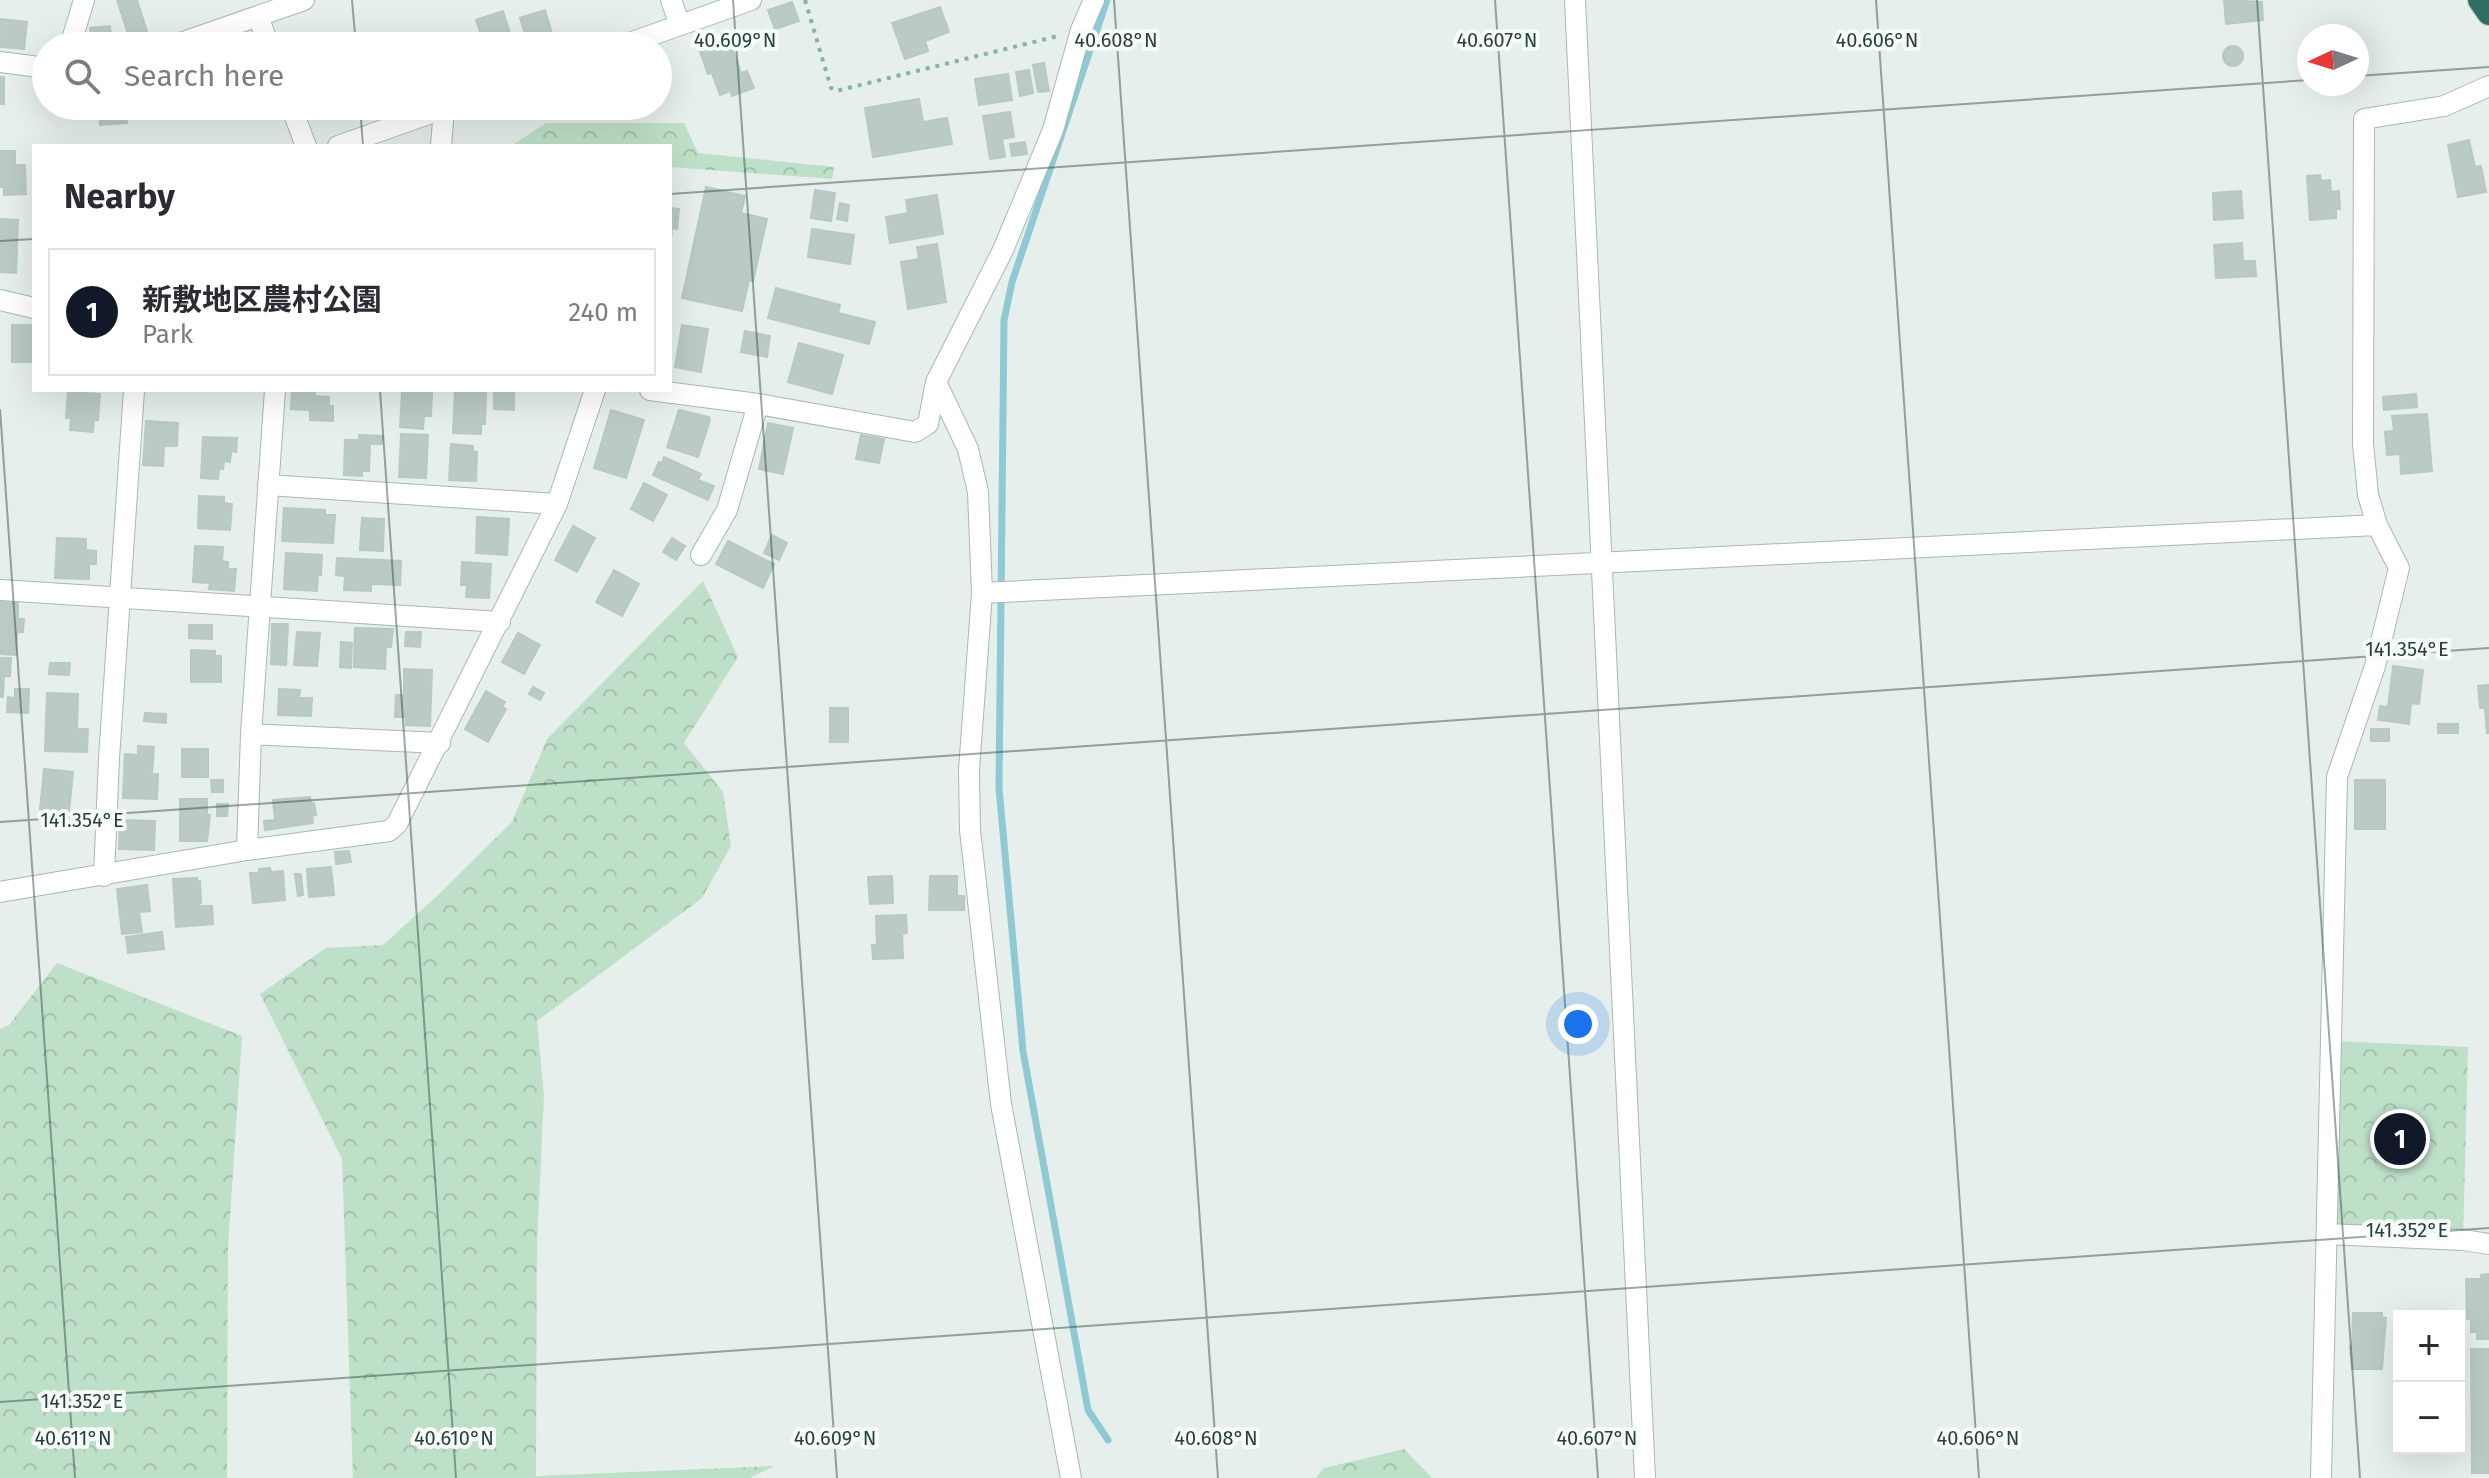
<!DOCTYPE html>
<meta charset="utf-8">
<style>
body{margin:0;font-family:"Fira Sans","Noto Sans JP",sans-serif;background:#f2f2f3;color:#2b2b33}
.controls{position:absolute;right:24px;bottom:24px;display:grid;overflow:hidden;border-radius:0px;box-shadow:0 8px 32px #0002}
.controls button{width:72px;height:72px;display:grid;place-items:center;padding:0;border:0;border-bottom:2px solid #e1e1e2;background:#fff;color:#2b2b33;font:40px sans-serif}
.compass{position:absolute;left:2297px;top:24px;width:72px;height:72px;border-radius:50%;background:#fff;box-shadow:0 8px 32px #0002;rotate:266deg}
.you{position:absolute;left:1578px;top:1024px;width:28px;height:28px;margin:-20px;border:6px solid #fff;border-radius:50%;background:#1a73e8;box-shadow:0 0 0 12px #1a73e833}
.badge{display:grid;place-items:center;width:52px;height:52px;border-radius:50%;background:#111827;color:#fff;font-size:26px;font-weight:700}
.pin{position:absolute;translate:-50% -50%;border:4px solid #fff;box-shadow:0 2px 8px #0006}
.list{margin:0;padding:0;list-style:none}
h2{display:flex;justify-content:space-between;align-items:center;height:104px;margin:0;padding:0 32px;font-size:34px}
h2 small{font-size:26px;font-weight:400;color:#7c7c81}
.list li{display:grid;grid-template-columns:52px 1fr auto;gap:24px;align-items:center;box-sizing:border-box;height:128px;margin:0 16px 16px;padding:0 16px;border:2px solid #e1e1e2;border-radius:0px}
.list b{display:block;font-size:30px;white-space:nowrap}
.list p{margin:0;font-size:26px;white-space:nowrap;color:#7c7c81}
.list em{font-size:26px;font-style:normal;color:#7c7c81}
.icon{flex:none;width:44px;height:44px;fill:none;stroke:currentColor;stroke-width:2;stroke-linecap:round;stroke-linejoin:round}
.map{position:relative;flex:none;width:2489px;height:1478px;overflow:hidden}
.search{position:absolute;background:#fff;box-shadow:0 8px 32px #0002;left:32px;top:32px;width:640px;height:88px;display:flex;align-items:center;gap:20px;box-sizing:border-box;padding:0 28px;border-radius:44px;color:#7c7c81;font-size:30px}
.panel{position:absolute;background:#fff;box-shadow:0 8px 32px #0002;left:32px;top:144px;width:640px;height:248px;border-radius:0px}
.map>svg:first-child{display:block}
</style>
<div class="map">
<svg width="2489" height="1478" viewBox="0 0 2489 1478">
<defs>
<pattern id="forest-crowns" width="20" height="18" patternUnits="userSpaceOnUse" patternTransform="scale(2)"><rect width="20" height="18" fill="#bfe0c8"/><path d="M2 6a3 3 0 1 1 6 0M12 15a3 3 0 1 1 6 0" fill="none" stroke="#a4c1ad"/></pattern>
</defs>
<rect width="100%" height="100%" fill="#e6efeb"/>
<path fill="url(#forest-crowns)" d="M546 123H684L698 153 834 167 832 179 670 167V146H511Z
M703 581 738 657 684 743 723 792 731 846 702 898 537 1021 544 1096 537 1242 536 1476 774 1466 750 1478H353L342 1159 260 994 326 948 383 945 437 896 512 822 547 739Z
M57 963 242 1036 228 1247 227 1478H0V1029L9 1025Z
M2335 1041 2468 1047 2463 1240 2333 1231Z
M1404 1449 1432 1478H1316L1324 1468Z"/>
<g fill="none" stroke-linecap="round" stroke-linejoin="round">
<path stroke="#8ec9d4" stroke-width="7" d="M1107 0 1012 282 1004 320 999 788 1023 1051 1088 1410 1108 1440"/>
</g>
<path fill="#bbcac4" stroke="#b8c9c2" stroke-width="2" d="M117 0H137L150 41 132 46Z
M2224 0 2262 2 2263 20 2226 24Z
M792 2 799 21 775 29 768 10Z
M940 7 949 32 925 41 928 51 905 59 892 23Z
M545 10 552 33 546 35 549 45 529 46 520 18Z
M503 11 514 46H485L476 20Z
M0 19 27 22 24 49 0 47Z
M110 26 112 46H91L90 28Z
M714 40 716 46 730 41 741 73 747 71 754 88 732 96 730 91 720 95 712 73 708 74 698 46Z
M2223 56a10 10 0 1 1 20 0a10 10 0 1 1-20 0Z
M1044 63 1049 91 1038 92 1033 65Z
M1029 70 1033 93 1020 96 1016 72Z
M1008 74 1012 100 979 105 975 79Z
M0 77H4V104H0Z
M919 99 923 122 947 118 952 144 873 157 865 108Z
M99 106 126 107 127 123 100 125Z
M353 106H391L357 117Z
M1010 112 1014 137 1002 139 1005 157 990 159 983 116Z
M2469 140 2475 167 2481 166 2486 192 2458 197 2448 145Z
M1025 142 1027 154 1012 156 1010 144Z
M0 151H15V165H25L26 194 4 195V187H0Z
M2320 175 2321 181 2330 180 2331 192 2339 191 2340 209H2336V218L2310 220 2307 176Z
M706 187 745 196 741 213 767 219 753 281 749 280 742 311 682 298Z
M815 190 835 193 831 221 811 218Z
M2241 191 2243 218 2214 220 2213 193Z
M937 195 943 234 890 243 886 217 908 213 906 200Z
M840 203 849 205 847 221 837 219Z
M670 208 679 209 677 229 672 228 670 248Z
M0 219 18 220 16 273 0 272Z
M812 229 854 235 850 264 808 257Z
M2242 243 2243 261H2255L2256 276 2216 278 2214 245Z
M937 244 946 302 908 309 901 262 919 259 917 247Z
M776 288 840 305 838 313 875 322 869 344 768 318Z
M12 325H34V362H12Z
M682 325 708 329 701 372 675 367Z
M745 331 770 336 767 357 741 352Z
M799 343 843 355 832 394 788 382Z
M292 390H315V396L329 397V406H333V421L310 420V410L291 409Z
M494 390H514V410L494 409Z
M68 392 100 394 98 420H94L93 432 70 430 71 418H66Z
M402 392 432 393 431 416H424L423 429 400 427Z
M455 392 486 393 485 424H481V434L453 433Z
M2416 394 2417 407 2384 410 2383 397Z
M611 410 644 420 626 478 594 468Z
M679 410 709 417 710 420 698 457 667 447Z
M2427 414 2432 471 2401 474 2400 454 2387 455 2385 432 2394 431 2392 416Z
M146 421 178 423 177 446H164L163 466 143 465Z
M768 423 793 428 783 474 759 469Z
M401 434 428 435 426 478 399 477Z
M359 435 383 436 382 444H370L369 471H362V476L344 475 345 440H359Z
M861 435 884 439 879 463 856 459Z
M203 437 237 438 236 452 231 451 230 462 224 461 223 469H219L218 479 201 478Z
M451 444 473 446V451L477 452 476 481 449 480Z
M664 457 701 474 698 480 714 486 708 500 653 475 659 462 662 463Z
M644 483 667 495 653 521 631 509Z
M199 496 224 497V503L232 504 230 530 198 528Z
M284 508 325 510V515H335L333 543 282 541Z
M477 517 509 519 507 555 476 553Z
M362 518 384 519 383 551 360 550Z
M573 526 595 538 577 572 555 560Z
M772 535 787 543 779 560 764 553Z
M57 538 86 539V550L96 551V564H89V579L55 578Z
M672 538 685 546 676 560 663 552Z
M728 541 774 564 763 588 716 564Z
M195 546 223 547 222 561 228 562V569H236L234 591 209 589 210 583 193 582Z
M286 553 322 555 321 575 318 574 317 591 284 589Z
M337 558 401 561 400 585 371 584V591L344 590 345 576 336 575Z
M462 562 491 564 489 598 466 597 467 585H461Z
M614 570 639 584 622 616 596 602Z
M0 602 18 603V619H24L23 632H17L16 655 0 654Z
M272 624H288L286 665 271 664Z
M189 625H212V639L189 638Z
M355 628 393 629 391 647H386L385 669 354 667Z
M297 632 320 633 317 666 294 665Z
M406 632H421L420 647 405 646Z
M518 633 540 645 524 674 502 662Z
M341 642 352 643 351 668 340 667Z
M191 650 215 651V656H221V682H191Z
M0 658H11L10 676H4L3 697H0Z
M50 663H70L69 675 49 674Z
M2393 666 2423 670 2419 704 2411 703 2409 724 2378 720 2380 706 2388 707Z
M404 669 432 670 430 726 406 725V717H395L396 695H404Z
M2489 685V733H2487L2485 708H2480L2478 686Z
M533 687 544 693 540 700 529 694Z
M15 689H29L28 713 7 712 8 697 15 698Z
M279 689 300 690 299 698H312L311 716 278 715Z
M486 691 505 702 502 707 506 709 488 742 465 729Z
M47 693 78 694 77 729H88L87 752 45 751Z
M830 708H848V742H830Z
M145 713 166 714V723L144 721Z
M2438 724H2458V733H2438Z
M2371 729H2389V741H2371Z
M138 746 154 747 152 774H158L157 799 123 798 125 754 138 755Z
M182 749H208V777H182Z
M44 769 73 772 69 812 40 809Z
M211 780H223V792H212Z
M2355 780H2385V829H2355Z
M310 797 311 804 314 803 316 815 312 816 313 823 265 830 264 821 275 820 273 800Z
M180 799H207V815H210L207 841H180Z
M217 804H228L227 816H217Z
M120 820 155 821 154 850 119 849Z
M349 851 351 862 336 864 335 852Z
M331 867 334 895 309 897 307 869Z
M270 868 271 872 283 871 285 900 253 903 250 873H259V869Z
M295 874H301L303 895 298 896Z
M892 876 893 903 870 904 868 877Z
M930 876H957V896H964V910H929Z
M197 878 198 881H200L201 903H199V906H212L213 924 176 927 173 879Z
M147 885 150 911 139 912 142 932 122 934 117 889Z
M906 915 907 933 902 934 903 958 873 959 872 945H877L876 916Z
M162 932 164 949 128 953 126 937Z
M2489 1274V1339H2477V1332H2471V1319H2467L2466 1279H2482L2481 1275Z
M2353 1313H2382V1318H2386L2382 1369H2352L2350 1346 2352 1345Z
M2471 1349H2489V1473H2472Z"/>
<g fill="none" stroke-linecap="round" stroke-linejoin="round">
<defs>
<path id="street" d="M671 0 680 25
M1575 0 1645 1478
M258 16 269 46
M70 46 84 0
M172 46 304 0
M621 46 751 0
M0 62 46 68
M291 106 306 146
M338 146 451 106
M441 146 444 108
M0 300 34 308
M936 382 968 449 978 492 982 593 969 770 970 830 1001 1104 1071 1478
M650 390 758 404 915 432 928 424 936 382 1003 250 1053 130 1081 30 1094 0
M268 485 557 504
M701 555 727 510 758 404
M0 590 500 622
M982 593 2377 525
M251 734 440 743
M247 850 251 734 275 390
M104 876 109 758 134 390
M0 892 247 850 389 831 397 824 557 504 595 390
M2327 1234 2463 1240 2489 1244
M2321 1478 2337 777 2375 666 2399 568 2377 525 2368 495 2363 444 2364 119 2444 106 2489 86"/>
<path id="highway" d="M2480 0 2489 13"/>
</defs>
<use href="#street" stroke="#a8b8b2" stroke-width="22"/>
<use href="#highway" stroke="#c2cac8" stroke-width="26"/>
<path stroke="#86b3a5" stroke-width="4" stroke-dasharray="4 6" stroke-linecap="butt" d="M805 0 831 88 836 91 1058 36"/>
<use href="#street" stroke="#fff" stroke-width="20"/>
<use href="#highway" stroke="#2f6f62" stroke-width="24"/>
</g>
<path fill="none" stroke="#24423a" stroke-width="2" stroke-opacity="0.45" d="M352 0 356 46M733 0 837 1478M1114 0 1218 1478M1495 0 1598 1478M1876 0 1979 1478M2257 0 2360 1478M2357 76 2489 67M360 106 363 146M670 194 2309 80M0 241 34 239M380 390 456 1478M0 409 75 1478M0 822 2489 648M0 1402 2489 1228"/>
<g font-size="20" text-anchor="middle" fill="#24423a" stroke="#f7fbf9" stroke-width="8" stroke-linejoin="round" paint-order="stroke">
<text x="735" y="47">40.609°N</text>
<text x="1116" y="47">40.608°N</text>
<text x="1497" y="47">40.607°N</text>
<text x="1877" y="47">40.606°N</text>
<text x="2407" y="656">141.354°E</text>
<text x="82" y="827">141.354°E</text>
<text x="2407" y="1237">141.352°E</text>
<text x="82" y="1408">141.352°E</text>
<text x="73" y="1445">40.611°N</text>
<text x="454" y="1445">40.610°N</text>
<text x="835" y="1445">40.609°N</text>
<text x="1216" y="1445">40.608°N</text>
<text x="1597" y="1445">40.607°N</text>
<text x="1978" y="1445">40.606°N</text>
</g>
</svg>
<div class="controls">
<button>+</button>
<button>−</button>
</div>
<svg class="compass" viewBox="-18 -18 36 36"><path d="M0-13l5 13h-10z" fill="#e53935"/><path d="M0 13l5-13h-10z" fill="#7c7c81"/></svg>
<div class="you"></div>
<div class="pin badge" style="left:2400px;top:1139px">1</div>
<div class="search"><svg class="icon" aria-label="search" viewBox="0 0 24 24"><circle cx="10" cy="10" r="6"/><path d="M15 15l6 6"/></svg>Search here</div>
<section class="panel">
<h2>Nearby<small></small></h2>
<ul class="list">
<li><span class="badge">1</span><div><b>新敷地区農村公園</b><p>Park</p></div><em>240 m</em></li>
</ul>
</section>
</div>
